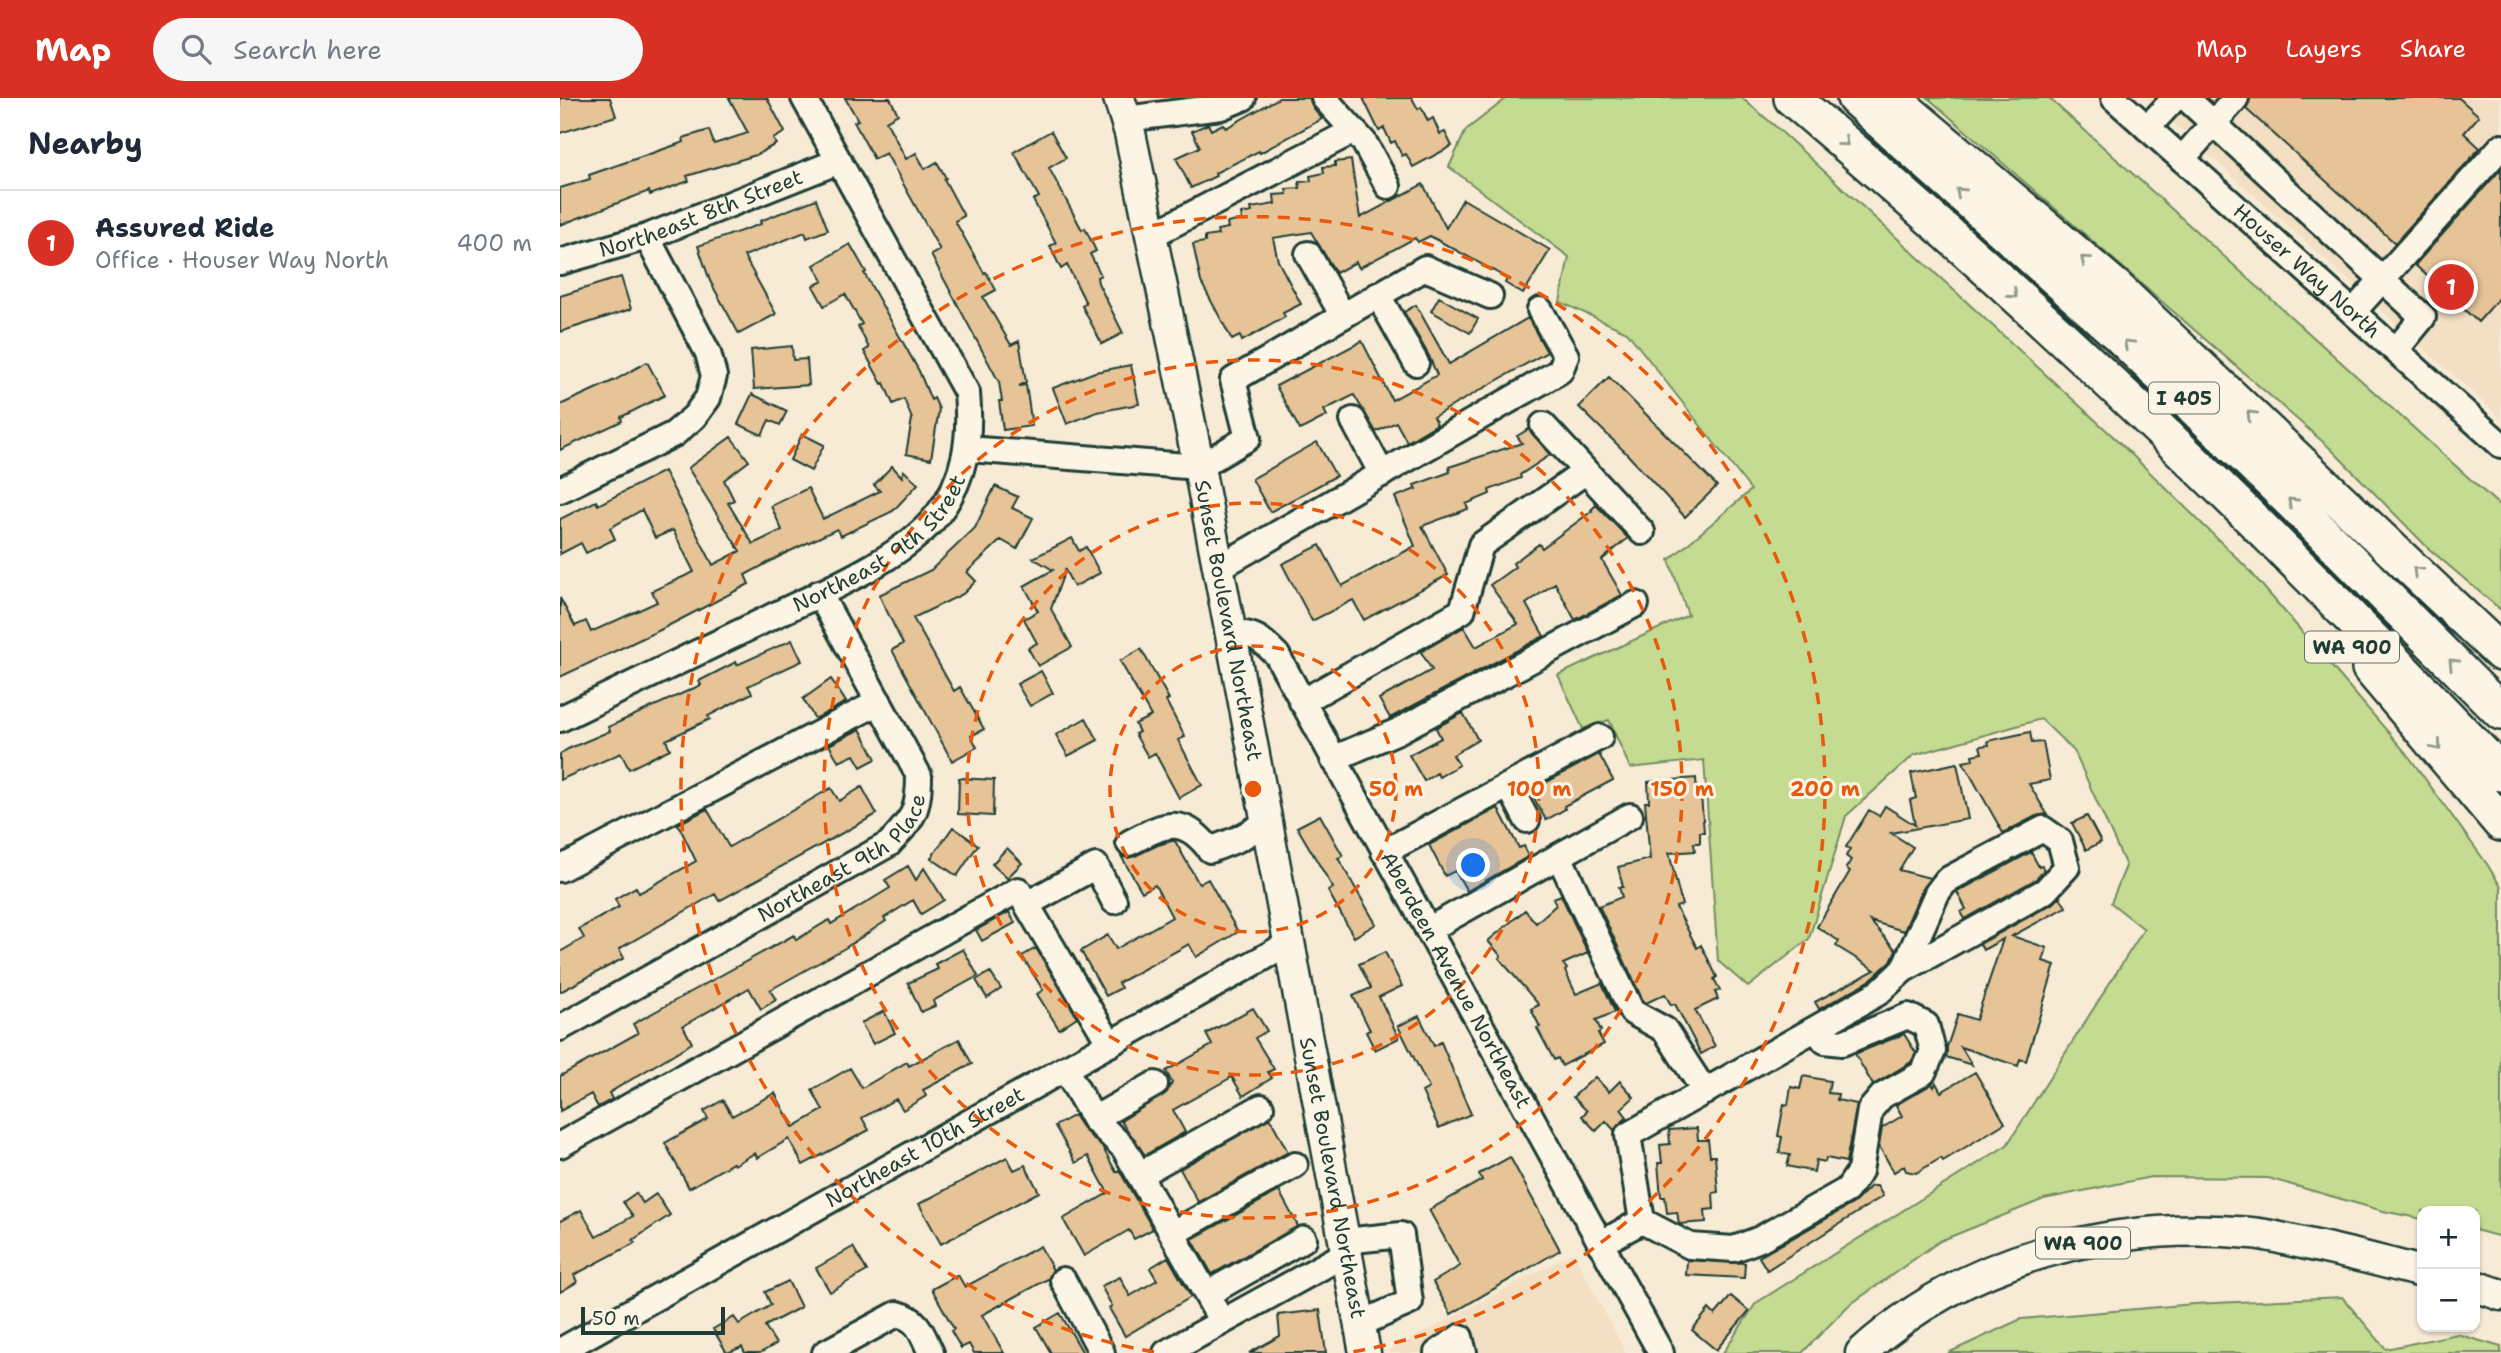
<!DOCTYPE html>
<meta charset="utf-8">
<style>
body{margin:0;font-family:"Shantell Sans",sans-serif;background:#f6f6f7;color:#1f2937}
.controls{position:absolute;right:21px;bottom:21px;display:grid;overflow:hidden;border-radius:14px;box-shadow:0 2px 5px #0004}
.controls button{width:63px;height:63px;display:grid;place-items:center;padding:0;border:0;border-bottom:2px solid #e0e1e3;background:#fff;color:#1f2937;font:35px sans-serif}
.scale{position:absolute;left:21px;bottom:18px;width:144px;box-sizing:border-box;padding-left:7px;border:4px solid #1f3d34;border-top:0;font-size:19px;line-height:24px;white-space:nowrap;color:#1f3d34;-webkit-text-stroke:5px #fcf5e5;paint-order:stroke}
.you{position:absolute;left:914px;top:768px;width:24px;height:24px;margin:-18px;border:5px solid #fff;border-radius:50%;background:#1a73e8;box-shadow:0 0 0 10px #1a73e833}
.badge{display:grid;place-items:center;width:46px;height:46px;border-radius:50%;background:#d93025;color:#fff;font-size:23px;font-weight:700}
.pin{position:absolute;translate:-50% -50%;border:4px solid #fff;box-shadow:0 2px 7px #0006}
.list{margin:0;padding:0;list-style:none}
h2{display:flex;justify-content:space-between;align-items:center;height:91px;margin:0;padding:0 28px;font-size:30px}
h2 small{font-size:23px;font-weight:400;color:#747a83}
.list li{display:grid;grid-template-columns:46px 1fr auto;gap:21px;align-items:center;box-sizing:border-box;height:105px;padding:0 28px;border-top:2px solid #e0e1e3}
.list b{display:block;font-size:26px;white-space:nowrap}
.list p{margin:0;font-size:23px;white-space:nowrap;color:#747a83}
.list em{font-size:23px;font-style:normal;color:#747a83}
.icon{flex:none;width:38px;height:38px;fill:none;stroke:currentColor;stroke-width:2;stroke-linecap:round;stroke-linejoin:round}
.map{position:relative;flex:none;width:1941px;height:1255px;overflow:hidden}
header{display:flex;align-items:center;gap:42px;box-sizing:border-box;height:98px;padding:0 35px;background:#d93025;color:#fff}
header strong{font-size:33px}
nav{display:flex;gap:38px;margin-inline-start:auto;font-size:24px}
.search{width:490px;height:63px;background:#f6f6f7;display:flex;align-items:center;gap:18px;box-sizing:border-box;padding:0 24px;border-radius:38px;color:#747a83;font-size:26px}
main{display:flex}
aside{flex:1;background:#fff}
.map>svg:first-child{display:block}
</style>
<header>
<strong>Map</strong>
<div class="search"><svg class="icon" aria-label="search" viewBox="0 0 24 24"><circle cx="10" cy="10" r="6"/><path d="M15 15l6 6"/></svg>Search here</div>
<nav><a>Map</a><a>Layers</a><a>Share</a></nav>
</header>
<main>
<aside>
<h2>Nearby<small></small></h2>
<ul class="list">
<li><span class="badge">1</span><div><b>Assured Ride</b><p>Office · Houser Way North</p></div><em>400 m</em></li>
</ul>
</aside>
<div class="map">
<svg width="1941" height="1255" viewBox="0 0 1941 1255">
<rect width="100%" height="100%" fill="#f8ebd6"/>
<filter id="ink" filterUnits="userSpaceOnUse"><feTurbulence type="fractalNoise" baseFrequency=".0143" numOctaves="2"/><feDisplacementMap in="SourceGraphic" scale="14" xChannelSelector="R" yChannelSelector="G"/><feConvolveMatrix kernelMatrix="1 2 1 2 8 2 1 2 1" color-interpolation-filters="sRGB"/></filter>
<g filter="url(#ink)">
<path fill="#f3dfc3" d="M1586 0H1941V320Z
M1013 1155 1066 1255H829V1253Z"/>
<path fill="#c4db91" stroke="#728c62" stroke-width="2" d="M947 0H1182L1215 28 1557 342 1688 471 1847 656 1927 766 1941 789V1139L1915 1132V1113H1862V1121L1823 1113 1708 1080 1591 1079 1484 1101 1380 1143 1288 1208 1242 1255H1163L1196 1205 1447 1047 1584 831 1551 805 1566 768 1514 653 1481 621 1354 657 1286 718 1249 841 1188 889 1158 863 1144 662 1070 670 1049 622 1023 631 998 577 1128 517 1109 462 1191 392 1067 234 1000 204 1009 159 889 69 906 32Z
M1368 0H1489L1941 409V512L1868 450 1770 350Z
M1782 1199 1826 1251 1897 1236 1941 1249V1255H1388L1461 1221 1634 1206Z"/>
<path fill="#e6c498" stroke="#1f3d34" stroke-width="2" d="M0 0H50L56 18 0 35Z
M169 0H207L225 34 213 41 216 46 196 57 127 78 129 83 90 97 89 93 0 127V90L30 81 29 77 124 44 123 40 149 32 154 46 188 35Z
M285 0H330L338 16 326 23 346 61 356 55 365 71 377 64 386 80 384 81 404 118 395 123 424 175 426 174 436 192 423 199 451 247 459 243 466 284 459 288 466 287 472 328 443 332 439 303H442L439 284 371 157 380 152 326 55 314 61 294 24 298 22Z
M719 0H750L753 9 762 21 700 55 699 53 655 75 656 78 631 90 616 60 640 49 632 33 648 26 651 32 663 26 666 30Z
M803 0H852L858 11 861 9 868 23 873 20 880 36 885 34 892 48 853 69 846 56 842 58 835 43 831 45 824 30 819 33Z
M1690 0H1899L1919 18 1904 35 1920 50 1835 145 1686 11Z
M491 33 506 60 489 70 522 132 525 130 536 153 530 156 541 177 537 179 538 185 563 235 542 246 522 208 526 205 507 167 501 171 490 148 496 145 473 102 479 99 454 54Z
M791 62 800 120 863 86 886 130 903 101 990 152 963 196 945 185 947 181 936 174 870 138 858 144 855 140 799 170 796 164 776 175 751 134 713 140 718 163 741 206 723 215 725 219 682 243 680 238 672 242 641 184 633 146 645 144V139L658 137 657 132 668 130 667 125 682 122 681 116 692 114 691 110 715 106 714 97 727 96 726 91 740 90 739 84 751 83 750 78 764 75 763 69 775 68V64Z
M1941 71V198L1918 224 1855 167Z
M256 101 268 132 247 140 245 134 184 158 216 216 179 236 150 183 138 148 201 126 200 123Z
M290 146 306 174 304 175 359 273 371 302 374 300 379 311 371 361 346 356 352 321 344 301 333 306 324 285 322 286 304 253 309 250 298 228 302 226 285 196 264 208 253 188 263 183 254 167Z
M61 179 71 211 0 234V198Z
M879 199 918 221 910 235 871 213Z
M856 207 889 266 968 220 987 254 873 319 877 326 847 344 836 324 816 334 794 297 764 312 767 318 740 332 716 288 802 243 832 302 877 277 869 258 844 214Z
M232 248 233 262 247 261 249 287 194 291 191 252Z
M87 264 105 297 61 319 62 323 0 352V307L55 282Z
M571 267 579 306 537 314 507 326 493 290 535 274Z
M1049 279 1157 388 1125 419 1066 355 1019 309Z
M192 296 227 313 220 327 209 322 202 337 178 326Z
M969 331 990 357 960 377 961 380 929 392 930 396 906 406 908 411 862 428 888 477 804 522 793 502 752 523 722 466 760 447 782 488 855 448 835 399 856 391 854 387 890 374 889 369 962 345 957 338Z
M242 336 264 347 251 373 230 362Z
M171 339 189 363 164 382 174 402 168 405 193 446 222 432 211 408 248 390 263 421 320 393 314 387 332 368 342 379 343 372 358 386 333 413 281 438 277 431 226 455 185 477 189 486 100 532 0 579V500L15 528 26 523 31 534 97 504 92 493 134 474 113 432 95 440 82 412 50 430 55 441 26 455 21 445 0 456V421L36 403 38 407 104 373 153 467 180 453 128 370Z
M757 344 776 378 710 414 692 381Z
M435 388 458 399 452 410 473 420 457 451 441 442 407 474 416 483 403 496 353 520 394 593 400 589 424 631 411 638 417 649 392 663 332 552 343 546 319 497 371 472 415 430Z
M1036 407 1068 440 1042 462 1062 497 1015 522 995 485 966 506 984 538 830 620 819 601 872 572 861 554 904 529 916 549 958 526 930 487 955 469 953 465 979 446 982 450 1032 413 1031 412Z
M512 440 519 453 526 449 540 475 514 489 505 472 491 511 512 549 478 568 468 550 477 545 464 521 478 513 464 488 493 472 473 460Z
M232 542 242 563 188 588 192 595 148 618 150 621 106 642 110 651 69 671 61 655 0 682V656L8 651 50 633 48 629 141 587 139 583 176 564 177 567Z
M581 551 609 601 606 603 625 639 618 642 642 687 619 700 595 655 588 659 575 636 579 634 575 626 591 618 560 563Z
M481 573 493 595 470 608 457 586Z
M271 581 286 604 255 621 243 601Z
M903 615 918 642 893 657 899 667 879 679 877 675 864 683 849 657 881 640 876 630Z
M526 620 538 642 508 658 496 637Z
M300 631 316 661 301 669 294 657 279 664 269 647Z
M1470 634 1472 645 1483 644 1490 682 1469 686 1487 716 1476 718 1443 735 1403 664 1413 662 1412 657 1422 655 1420 648 1429 647 1428 643Z
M1039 656 1053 682 1004 708 1005 711 986 722 970 693Z
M1397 665 1408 721 1331 735 1353 749 1339 772 1370 780 1363 789 1344 833 1310 823 1336 852 1331 863 1309 883 1259 911 1255 904 1315 872 1276 848 1279 843 1257 829 1290 773 1286 770 1291 762 1286 758 1290 751 1286 749 1309 712 1319 718 1325 708 1355 727 1350 702 1356 700 1351 675Z
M399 680 434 682 433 718 398 716Z
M1136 680 1137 697H1141L1144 734H1140V745H1134L1135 753 1109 755 1122 807 1116 809 1137 850 1141 847 1157 879 1154 881 1160 892 1155 894 1158 901 1135 912 1155 948 1141 956 1115 906 1111 907 1105 896 1086 905 1083 903 1039 808 1062 799 1059 789H1063L1058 769 1090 761 1085 704H1089L1088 684Z
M302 689 317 716 159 803 155 796 59 851 64 860 0 894V854L24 840 19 831 59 809 55 801 76 789 79 795 136 763 118 726 147 711 169 749 271 690 279 703Z
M938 710 959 750 964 748 969 758 907 793 895 773 885 778 869 747Z
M760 717 783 758 778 760 816 826 794 839 768 793 773 790 737 729Z
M1527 718 1541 744 1526 752 1512 725Z
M393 729 418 747 397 778 371 760Z
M612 743H615L639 786 648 781 678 834 636 859 629 846 558 885 561 890 546 898 521 853 548 837 556 851 612 819 595 787 582 794 561 758 568 760 575 758 598 747Z
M447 750 462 765 447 780 432 766Z
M1471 754 1479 769 1482 768 1484 772 1476 781 1405 821 1401 814 1406 811 1397 794Z
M348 768 356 782 364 770 384 802 361 816 353 802 324 820 326 823 285 850 210 892 216 902 201 911 189 890 123 928 132 945 49 995 52 1001 38 1009 31 996 0 1013V978L78 935 73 926 109 906 234 837 236 842 269 822 271 826 330 790 325 782Z
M1001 797 1028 855 1003 866 1007 871 1005 873 1016 896 1042 885 1055 914 1036 922 1041 933 1038 935 1044 946 1002 968 998 960 994 962 977 930 980 929 971 911 979 907 939 860 941 858 928 843 965 812 976 825 996 807 993 800Z
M1500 799 1506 809 1452 838 1487 850 1483 863 1495 867 1466 963 1460 961 1458 968 1401 949 1412 967 1386 959 1387 949 1398 916 1416 922 1443 841 1423 852 1420 846 1492 806Z
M449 814 455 825 422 843 416 832Z
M476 850 517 919 499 931 477 896 483 892 462 858Z
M403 851 418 878 373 903 375 908 361 914 348 885 378 871 375 866Z
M825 854 842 888 819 899 839 940 815 952 806 934 810 932 793 898 811 890 799 866Z
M430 874 441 891 427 900 416 882Z
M693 910 707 933 695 940 714 971 708 974 712 980 683 998 672 979 613 1012 625 1034 585 1057 561 1023 607 994 612 985 606 973 652 947 646 936Z
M324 913 335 935 313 946 301 925Z
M859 918 874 948 881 944 911 1016 879 1030 862 994 869 990 838 928Z
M1344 936 1356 955 1351 964 1313 987 1295 956Z
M399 941 412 966 363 992 366 998 343 1012 336 1001 302 1020 309 1032 243 1067 229 1041 197 1060 195 1055 174 1067 173 1065 129 1090 105 1045 148 1021 144 1013 163 1002 172 1018 215 995 233 1029 263 1012 252 992 290 970 302 990 347 964 349 968Z
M1415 974 1445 1025 1383 1063 1381 1060 1356 1075 1346 1073 1344 1068 1334 1074 1319 1048 1322 1030 1342 1018 1336 1007 1372 986 1374 989 1376 985 1381 994Z
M1243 978 1270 983 1268 995 1278 996 1277 1002 1297 1006 1286 1064 1266 1060 1265 1064 1256 1062 1254 1074 1227 1068 1230 1057 1219 1055 1222 1039 1218 1038 1224 1006 1228 1007 1231 989 1240 991Z
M1035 979 1049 994 1060 983 1074 999 1061 1011 1067 1019 1054 1032 1046 1023 1036 1033 1022 1018 1027 1013 1013 999Z
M514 1017 524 1032 543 1050 556 1074 559 1072 593 1131 574 1141 569 1132 524 1158 503 1121 548 1095 528 1058 516 1065 495 1028Z
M710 1020 728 1054 638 1104 620 1071Z
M1137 1030 1138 1042H1148L1150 1058H1155L1158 1094 1153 1095 1154 1111 1145 1112 1146 1124 1119 1126 1117 1114 1107 1115 1105 1099H1101L1098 1065H1102L1100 1047 1110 1046 1109 1032Z
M447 1059 454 1072 465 1067 479 1094 381 1146 359 1106Z
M950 1059 1000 1152 891 1216 873 1184 900 1168 869 1112 922 1082 919 1076Z
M1311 1088H1317L1323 1098 1207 1172 1199 1159 1294 1105Z
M719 1093 738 1128 652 1176 632 1141Z
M76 1095 83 1105 96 1096 110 1117 73 1142 75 1145 14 1177 17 1184 0 1194V1123L21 1112 36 1139 73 1118 63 1104Z
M480 1148 493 1172 488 1181 422 1217 444 1255H414L409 1246 401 1250 391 1233 394 1231 372 1191 398 1177 405 1189Z
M293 1149 307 1173 270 1194 256 1170Z
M608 1159 631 1199 565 1238 549 1210 552 1208 541 1188 560 1179 570 1198 597 1182 590 1170Z
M1127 1162 1185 1165 1184 1180 1126 1177Z
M228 1183 241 1209 205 1228 216 1246 200 1255H185L182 1249 167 1255 153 1231 174 1219 179 1226 211 1207 205 1194Z
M1171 1198 1189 1213 1156 1252 1132 1232 1149 1211 1155 1217Z
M760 1212 766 1255H689L720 1238 718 1217Z
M500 1215 523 1255H491L476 1229Z"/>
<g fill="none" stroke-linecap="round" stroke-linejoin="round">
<defs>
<g id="minor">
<path d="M764 0 804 44 828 88"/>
<path id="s1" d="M1554 0 1941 347"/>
<path d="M1626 0 1863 219 1836 252"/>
<path d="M565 21 661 9 683 0"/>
<path d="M1587 30 1615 0"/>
<path d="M1622 61 1676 0"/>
<path d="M590 138 793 33"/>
<path d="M748 156 783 218"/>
<path id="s2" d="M0 164 87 139 279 63"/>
<path d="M818 197 856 265"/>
<path d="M1793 214 1941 49"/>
<path d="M793 322 822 376"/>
<path d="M983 327 1082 434"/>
<path d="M408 351 639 369 688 340 673 282 865 170 930 198"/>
<path d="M0 392 114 336 134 319 148 300 154 278 148 255 87 139"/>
<path d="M658 470 1000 273 1006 258 980 212"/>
<path id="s3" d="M671 536C693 533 702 542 717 557L1101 1255"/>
<path d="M742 604 902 513 921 447 1025 374"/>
<path id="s4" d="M0 621C69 588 138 554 207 521 258 496 344 461 378 416 406 380 411 339 407 295L244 0"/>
<path d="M773 661 838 633 1076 506"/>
<path d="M949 688 967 722"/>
<path d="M569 745C603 727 622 715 650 752L678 741 707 725"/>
<path d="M824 754 1040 639"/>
<path d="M999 758 1072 914 1105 932 1145 994"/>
<path d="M0 771 319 604"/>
<path d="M467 806 536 768 554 803"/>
<path d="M868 832 1070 718"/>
<path id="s5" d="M0 930 329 746C353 720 359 714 359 678L259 495"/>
<path d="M505 971 534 1021 595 986"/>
<path d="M534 1021 564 1050 662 1224"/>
<path d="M0 1047 458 792 550 946"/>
<path d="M579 1077 701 1009"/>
<path d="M1082 1123 1068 1037 1318 895 1343 872 1485 793 1507 769 1500 743 1483 731 1387 782 1377 795 1343 872"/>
<path d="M613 1135 735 1067"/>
<path d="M785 1143 841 1137 850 1204 800 1226"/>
<path d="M1040 1146 1082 1123 1130 1148 1174 1151 1200 1141 1287 1092 1300 1073 1310 1012 1322 998 1363 975 1373 953 1366 927 1348 918 1282 945 1265 943 1256 931"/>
<path d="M503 1182 542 1255"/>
<path d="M647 1196 744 1141"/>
<path id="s6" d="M0 1253 730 845"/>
<path d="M265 1255 337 1216C359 1221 362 1236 371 1255"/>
<path d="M606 1255 787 1155"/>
<path d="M877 1255 900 1239 904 1255"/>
</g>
<g id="major">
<path id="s7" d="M559 0 570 35 639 369 707 725 805 1255"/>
<path d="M1915 1188 1941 1197"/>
<path d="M1301 1255C1405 1160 1553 1122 1691 1135 1707 1136 1723 1141 1738 1144 1780 1153 1821 1163 1862 1174"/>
</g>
<path id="highway" d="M1232 0C1480 210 1718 439 1941 675
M1295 0 1557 235 1735 407 1941 614
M1332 0 1554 188 1941 555
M1810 570 1941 725"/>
</defs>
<use href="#minor" stroke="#1f3d34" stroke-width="30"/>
<use href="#major" stroke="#1f3d34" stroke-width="35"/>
<use href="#highway" stroke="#1f3d34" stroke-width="40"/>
<use href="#minor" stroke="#fcf5e5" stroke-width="24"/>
<use href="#major" stroke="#fcf5e5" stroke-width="30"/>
<use href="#highway" stroke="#fcf5e5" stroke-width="35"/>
</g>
<defs><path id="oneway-chevron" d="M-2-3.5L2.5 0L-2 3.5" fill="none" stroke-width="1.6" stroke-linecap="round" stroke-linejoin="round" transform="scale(1.75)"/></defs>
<g stroke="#8e998c">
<use href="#oneway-chevron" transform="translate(1284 44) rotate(41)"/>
<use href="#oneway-chevron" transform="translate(1400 94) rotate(-138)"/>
<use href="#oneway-chevron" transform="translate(1525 162) rotate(-140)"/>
<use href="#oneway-chevron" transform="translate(1453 196) rotate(43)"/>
<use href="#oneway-chevron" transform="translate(1568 246) rotate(-136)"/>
<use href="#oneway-chevron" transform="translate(1691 317) rotate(-136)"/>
<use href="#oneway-chevron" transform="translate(1732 404) rotate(-136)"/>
<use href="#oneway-chevron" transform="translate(1857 473) rotate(-136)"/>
<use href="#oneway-chevron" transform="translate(1893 565) rotate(-135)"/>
<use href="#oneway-chevron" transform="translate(1877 648) rotate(49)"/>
</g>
</g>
<g fill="none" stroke="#e8590c" stroke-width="3.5" stroke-dasharray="12 9">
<circle cx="693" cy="691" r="143"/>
<circle cx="693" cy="691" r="286"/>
<circle cx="693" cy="691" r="429"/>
<path d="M594 1254A572 572 0 1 1 792 1254"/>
</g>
<g text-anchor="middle" stroke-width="6" stroke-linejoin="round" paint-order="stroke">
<g fill="#fcf5e5" stroke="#617469" stroke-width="2">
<rect x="1589" y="284.5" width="70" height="31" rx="5"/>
<rect x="1745" y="533.5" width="94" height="31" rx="5"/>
<rect x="1476" y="1129.5" width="94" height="31" rx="5"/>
</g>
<g font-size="19" font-weight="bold" fill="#1f3d34">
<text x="1624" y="307">I 405</text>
<text x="1792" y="556">WA 900</text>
<text x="1523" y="1152">WA 900</text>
</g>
<g font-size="21" fill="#1f3d34" stroke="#fcf5e5">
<text dy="7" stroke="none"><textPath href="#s2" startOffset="149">Northeast 8th Street</textPath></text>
<text dy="7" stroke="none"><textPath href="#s1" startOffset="259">Houser Way North</textPath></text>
<text dy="7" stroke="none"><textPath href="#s4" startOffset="368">Northeast 9th Street</textPath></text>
<text dy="7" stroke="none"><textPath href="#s7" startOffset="534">Sunset Boulevard Northeast</textPath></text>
<text dy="7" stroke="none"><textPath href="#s5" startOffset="332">Northeast 9th Place</textPath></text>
<text dy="7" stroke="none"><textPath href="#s3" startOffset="424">Aberdeen Avenue Northeast</textPath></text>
<text dy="7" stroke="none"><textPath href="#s6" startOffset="418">Northeast 10th Street</textPath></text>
<text dy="7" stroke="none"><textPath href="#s7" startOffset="1101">Sunset Boulevard Northeast</textPath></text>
</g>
</g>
<circle cx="693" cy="691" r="10" fill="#e8590c" stroke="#fcf5e5" stroke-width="3.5"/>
<g font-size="21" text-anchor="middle" font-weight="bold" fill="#e8590c" stroke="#fcf5e5" stroke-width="6" stroke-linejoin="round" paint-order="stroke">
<text x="836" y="698">50 m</text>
<text x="979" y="698">100 m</text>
<text x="1122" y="698">150 m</text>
<text x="1265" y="698">200 m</text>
</g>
</svg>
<div class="controls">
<button>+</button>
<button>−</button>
</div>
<div class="scale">50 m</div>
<div class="you"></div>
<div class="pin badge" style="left:1891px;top:189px">1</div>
</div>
</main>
